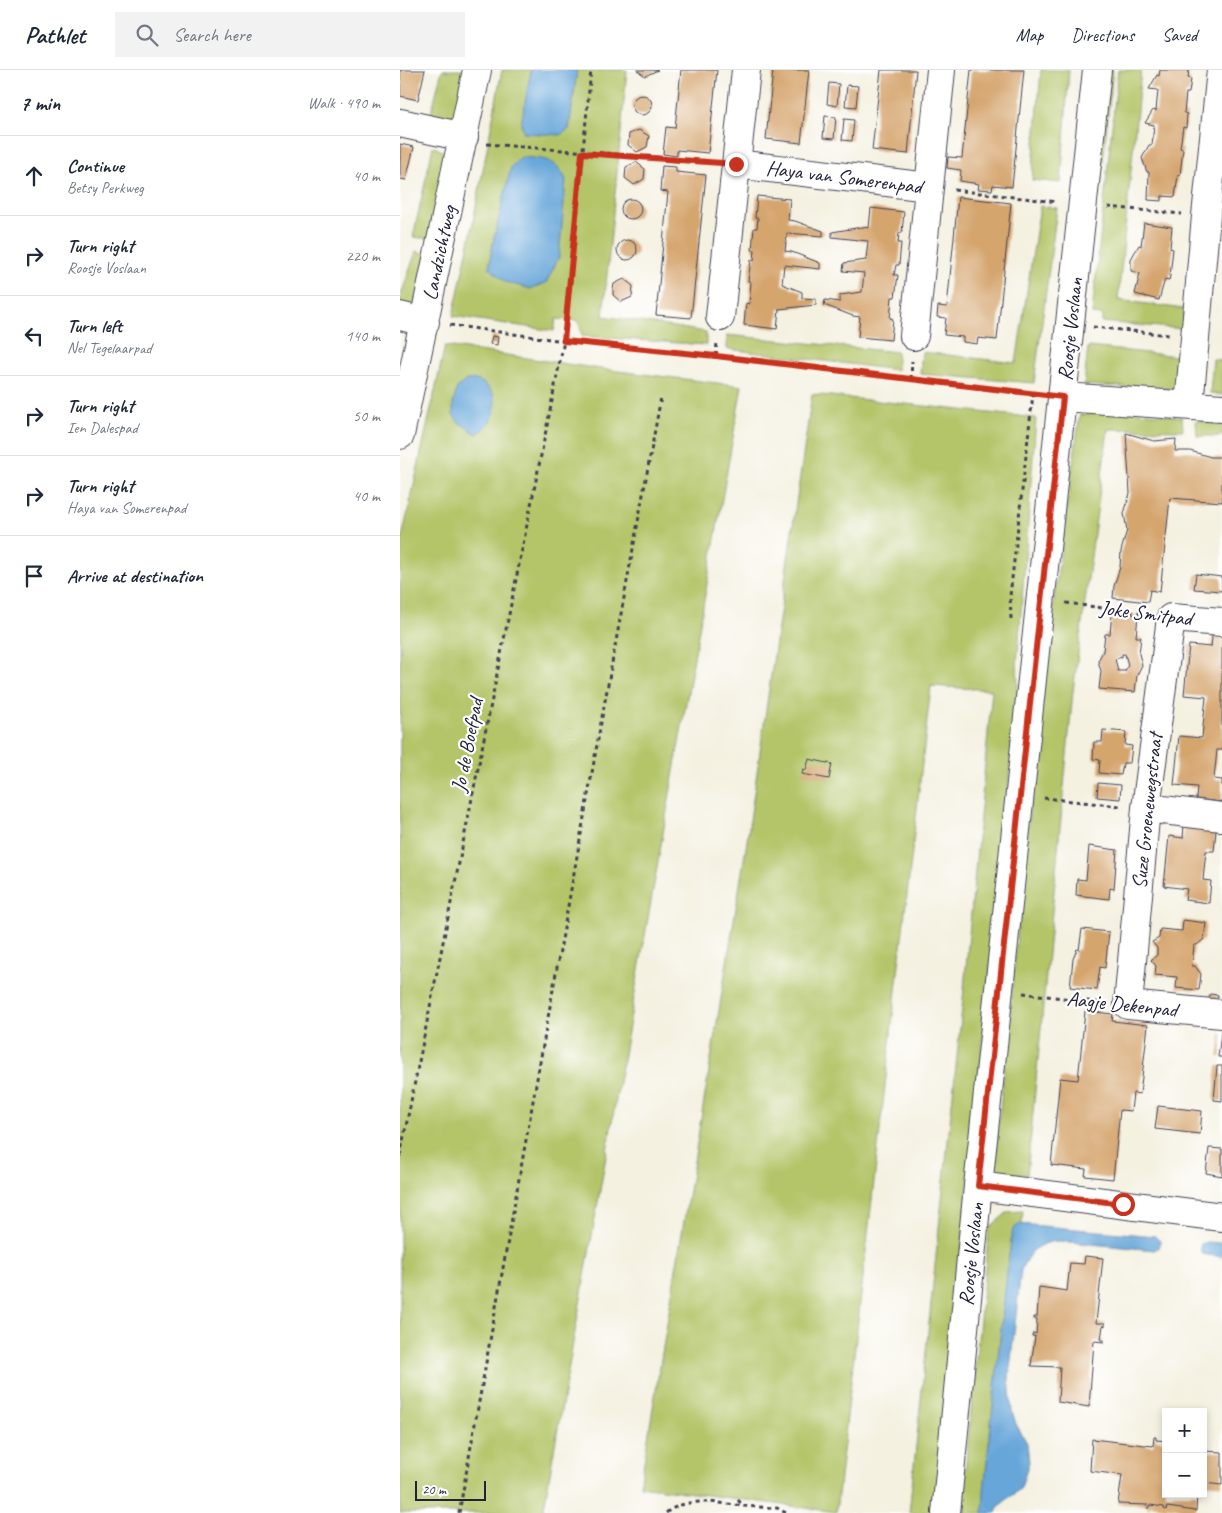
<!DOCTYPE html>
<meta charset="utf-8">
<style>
body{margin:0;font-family:Caveat,sans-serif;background:#f2f2f3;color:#1f2937}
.controls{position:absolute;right:15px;bottom:15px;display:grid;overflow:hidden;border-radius:0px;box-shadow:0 2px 8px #0003}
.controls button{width:45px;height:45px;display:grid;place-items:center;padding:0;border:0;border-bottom:1px solid #e0e1e3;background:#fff;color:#1f2937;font:25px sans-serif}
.scale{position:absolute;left:15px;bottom:12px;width:71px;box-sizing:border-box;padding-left:5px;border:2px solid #22223b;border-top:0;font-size:14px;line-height:18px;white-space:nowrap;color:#22223b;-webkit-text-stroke:4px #fff;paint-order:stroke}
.stop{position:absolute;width:15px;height:15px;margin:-11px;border:4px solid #c8321e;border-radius:50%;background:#fff}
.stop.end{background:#c8321e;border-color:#fff;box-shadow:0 1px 5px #0008}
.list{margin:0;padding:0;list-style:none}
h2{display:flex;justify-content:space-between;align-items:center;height:65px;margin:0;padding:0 20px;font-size:21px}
h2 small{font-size:16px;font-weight:400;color:#747a83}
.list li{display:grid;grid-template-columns:32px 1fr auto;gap:15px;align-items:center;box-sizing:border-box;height:80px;padding:0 20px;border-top:1px solid #e0e1e3}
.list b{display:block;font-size:19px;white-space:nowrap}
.list p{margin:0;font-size:16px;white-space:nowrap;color:#747a83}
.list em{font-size:16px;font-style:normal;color:#747a83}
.icon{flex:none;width:28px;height:28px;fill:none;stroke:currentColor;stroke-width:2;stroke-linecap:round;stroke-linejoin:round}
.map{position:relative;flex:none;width:822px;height:1443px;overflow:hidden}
header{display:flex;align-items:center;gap:30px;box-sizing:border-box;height:70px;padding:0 25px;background:#fff;border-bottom:1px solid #e0e1e3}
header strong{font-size:24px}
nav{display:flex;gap:28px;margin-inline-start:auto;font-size:18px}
.search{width:350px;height:45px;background:#f2f2f3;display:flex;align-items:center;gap:12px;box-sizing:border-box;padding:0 18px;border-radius:0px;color:#747a83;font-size:19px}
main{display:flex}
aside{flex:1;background:#fff}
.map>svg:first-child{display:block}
</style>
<header>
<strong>Pathlet</strong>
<div class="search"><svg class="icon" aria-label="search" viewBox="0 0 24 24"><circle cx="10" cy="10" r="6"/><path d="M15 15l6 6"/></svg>Search here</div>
<nav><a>Map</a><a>Directions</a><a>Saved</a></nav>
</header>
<main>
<aside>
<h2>7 min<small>Walk · 490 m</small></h2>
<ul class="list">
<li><svg class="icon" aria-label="ahead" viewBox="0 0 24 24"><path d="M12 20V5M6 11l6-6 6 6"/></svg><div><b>Continue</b><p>Betsy Perkweg</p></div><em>40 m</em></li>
<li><svg class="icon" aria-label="right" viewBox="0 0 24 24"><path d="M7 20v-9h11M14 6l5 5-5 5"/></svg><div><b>Turn right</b><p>Roosje Voslaan</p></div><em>220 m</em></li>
<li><svg class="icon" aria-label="left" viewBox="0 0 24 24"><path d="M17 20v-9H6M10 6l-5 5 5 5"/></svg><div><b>Turn left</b><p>Nel Tegelaarpad</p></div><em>140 m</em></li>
<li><svg class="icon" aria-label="right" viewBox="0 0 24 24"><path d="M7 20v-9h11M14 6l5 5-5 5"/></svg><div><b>Turn right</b><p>Ien Dalespad</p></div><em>50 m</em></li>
<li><svg class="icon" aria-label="right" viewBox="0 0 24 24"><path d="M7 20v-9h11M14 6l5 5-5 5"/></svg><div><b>Turn right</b><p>Haya van Somerenpad</p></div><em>40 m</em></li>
<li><svg class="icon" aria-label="arrive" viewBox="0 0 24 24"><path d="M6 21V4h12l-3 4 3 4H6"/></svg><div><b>Arrive at destination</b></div></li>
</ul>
</aside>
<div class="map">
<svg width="822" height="1443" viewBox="0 0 822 1443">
<rect width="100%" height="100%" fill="#fff"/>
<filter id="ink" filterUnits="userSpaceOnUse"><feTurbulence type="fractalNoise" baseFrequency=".02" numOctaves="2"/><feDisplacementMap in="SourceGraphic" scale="10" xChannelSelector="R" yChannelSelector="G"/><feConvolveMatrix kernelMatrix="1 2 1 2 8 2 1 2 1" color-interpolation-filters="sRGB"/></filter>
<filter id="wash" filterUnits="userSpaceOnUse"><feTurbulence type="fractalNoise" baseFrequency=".0096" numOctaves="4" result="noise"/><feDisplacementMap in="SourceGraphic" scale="20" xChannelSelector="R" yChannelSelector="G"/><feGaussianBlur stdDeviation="1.12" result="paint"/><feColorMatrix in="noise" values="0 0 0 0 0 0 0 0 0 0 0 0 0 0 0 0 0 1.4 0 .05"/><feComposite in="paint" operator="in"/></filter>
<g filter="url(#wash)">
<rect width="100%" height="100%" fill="#f4f1e1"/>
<path fill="#b4c569" stroke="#6b7452" d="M42 0H67L56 54 29 51Z
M102 0H131L128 21 169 59 177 0H227L203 246 306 262V275L182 266 179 251 156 249 154 261 53 246 70 168Z
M641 0H669L661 113 632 110Z
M704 0H713L699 127 692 124Z
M718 0H741L718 230 784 239V259L702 252V245L692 244Z
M33 76 48 84 30 169 13 167Z
M640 136 657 138 634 313 520 304 522 282 616 293Z
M16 181 28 185 19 238 0 234V228Z
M327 265 497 282V300L327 279Z
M45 276 201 299 342 316 143 1443H0V477Z
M688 277 788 287 786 320 684 315Z
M813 289 822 290V325L810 323Z
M412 324 636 348 617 594 618 620 535 1443H509L563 929 592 620 531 616 436 1442 240 1416 346 778Z
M695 337 782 347 783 360 708 359 673 621 627 1105 594 1101 641 621 680 344 690 345Z
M796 351 822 353V366H797Z
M623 1141 594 1443H561L589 1158 608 1142Z"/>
<path fill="#66a6d9" stroke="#44648a" d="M131 0H177L169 59 160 65 124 63 121 54Z
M121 87C143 89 156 87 166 110L159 187 146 213 131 219 105 212 89 197 93 172 111 97Z
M66 310C71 310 77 309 81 312 103 324 97 353 77 364L58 352 53 345V334L57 318Z
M620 1154 755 1166 760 1171C760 1176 758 1179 754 1180L659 1171C637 1173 630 1181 621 1200L609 1308 612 1341 616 1354 627 1373 629 1392 621 1418 599 1436 596 1443H583L584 1420 608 1192 612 1163 613 1159Z
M808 1172 822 1173V1187L802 1184 800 1177 801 1174Z"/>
<g id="blocks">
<path fill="#d5a56e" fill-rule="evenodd" d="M0 0H25L18 30 0 26Z
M237 0H258L245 6Z
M281 0H317L308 83 277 80V86L263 84 266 57 275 58Z
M373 0H409L401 73 366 69Z
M481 0H516L508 84 472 80Z
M571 0H624L612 117 593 115 592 120 578 119 579 114 560 111 561 100 547 98 548 87 562 88Z
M760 0H789L788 8 791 9 789 23H786L784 43 787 44 786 58 783 57 780 78 783 79 780 105H778L775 127 762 126V131L748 130 749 102H747L742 88 749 75H752L754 55 745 53 753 40 756 41 758 20 749 19 757 5 759 6Z
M429 13 439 14 437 36 427 34Z
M447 15 458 16 456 37 445 36Z
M232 35a10 10 0 1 1 20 0a10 10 0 1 1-20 0Z
M425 46 436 47 434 69 423 68Z
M444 49 454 50 452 71 442 70Z
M239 60 249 66 247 77 237 82 228 75 229 64Z
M0 74 14 77 6 110 0 109Z
M236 92 245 99 244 109 234 115 225 108 226 97Z
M262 96 276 97V102L306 105 291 248 256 245 268 122 260 121Z
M357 126 390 129 388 150 395 151 423 161V166L387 163 385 181 392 182 420 193V199L384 195 382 214 402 222V228L416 229V235L379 239 377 259 344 255 346 233 349 234 351 212 348 211 351 190H354L355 180H352L354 158H357L358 148H355Z
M558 127 611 133 597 270 578 268 577 274 563 272V267L544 265 546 248 537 247 538 236 547 237Z
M221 139a10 10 0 1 1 20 0a10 10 0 1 1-20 0Z
M471 138 504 142 502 163H499L498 173H501L499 195H496L494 205H498L495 227H492L490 248 493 249 491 270 458 267 460 247 453 246 424 235 425 230 440 232V225L462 222 464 203 443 201 444 193 466 190 468 171 432 167V162L462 157 469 158Z
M744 153 772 157 770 178 773 179 770 206 769 210 765 209 759 230 735 224 740 203 731 201V189L739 175 741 176Z
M217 180a10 10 0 1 1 20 0a10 10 0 1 1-20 0Z
M224 209 233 216 232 227 221 232 213 225V219L214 214Z
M92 266 98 267 97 275 90 274Z
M726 363 754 371 776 369 775 381H790L811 387H822V432L770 428 760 522 750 520 748 532 713 528 714 516 720 497 721 481 727 460 724 444 730 423Z
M796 504 822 507V521L794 519Z
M712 543 738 545 736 567H741L739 584 742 595 737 605 735 622 699 619 701 601 698 591 703 581 705 564H710ZM722 584H725L728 595 725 601H718L715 589 722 587Z
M813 558 822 559V680H817L814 709 822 710V732L796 729 797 717 774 715 779 666 802 668 804 646 806 627 784 625 789 575 811 577Z
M703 660 726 662 725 675 732 676 730 693H723L721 705 699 703 700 690 693 689 694 672H702Z
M409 689 432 694 429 709 402 704 403 699 406 700Z
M698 713 721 715 720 729 697 727Z
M817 751 814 781H806L803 810 811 811 809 833 785 830 787 819 764 816 769 766 783 768 784 756Z
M689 776 717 780 714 819 710 818 709 829 676 825 677 809 686 810Z
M783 850 806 853 804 869 797 875H794L792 896H795L801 904 799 920 776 918 777 907 755 905 756 896 751 890 757 885V878L752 872 759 868 760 859 782 861Z
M682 859 709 862 705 898 700 897 697 920 670 917 673 889 677 879 679 880Z
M810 924 818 925 817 935H809Z
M685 941 713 944 712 951 748 955 740 1024 733 1023 731 1041 720 1040 713 1109 685 1106 686 1099 651 1095 660 1008 678 1010Z
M821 963H822V987H818Z
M817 996H822V1031L814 1030Z
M758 1036 802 1041 800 1064 755 1059Z
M809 1078 822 1079V1106L806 1103Z
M685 1186 703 1188 696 1253H705V1256L703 1255 701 1270H704V1272L694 1271 689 1337 658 1332 660 1297 631 1296 635 1266H632L633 1263 636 1264 637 1249H634V1247H637L639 1217 667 1221 670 1193 684 1194Z
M754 1367H756V1370L766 1371V1424H797L796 1441 767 1437 766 1440 764 1439V1437L750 1435V1438H747L748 1435 718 1434 722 1405 690 1401 692 1369 753 1376Z
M803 1381 822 1382V1415L803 1413Z"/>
</g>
</g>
<g filter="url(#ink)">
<use href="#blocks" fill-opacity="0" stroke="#424154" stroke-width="1"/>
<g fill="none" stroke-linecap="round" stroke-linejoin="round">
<defs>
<path id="minor" d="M0 53 64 67
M336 94 529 117
M0 246 25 252
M320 247 346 0
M514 266 541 0
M663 327 822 338
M789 335 806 146 821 0
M0 365 77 0
M822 552 771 548 746 738 728 935 822 944
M746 738 822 747
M578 1116 822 1147"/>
<path id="tertiary" d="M546 1443 578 1116 697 0"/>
</defs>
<use href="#minor" stroke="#424154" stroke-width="30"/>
<use href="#tertiary" stroke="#424154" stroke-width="30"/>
<path stroke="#424154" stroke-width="3" stroke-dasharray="4 4" stroke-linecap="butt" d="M87 74 311 92
M554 120 657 132
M708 137 782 144
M50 255 164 271 316 286 635 324
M693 257 769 265
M316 286 317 271
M511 309 512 291
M666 533 746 544
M611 549 610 526 633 324
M644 728 720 736
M623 923 703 933
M0 1086 164 271 191 0
M338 1430 343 1436 377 1438 386 1443
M59 1443 202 647 261 327
M266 1443C287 1426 318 1433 343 1436"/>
<use href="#minor" stroke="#fff" stroke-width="28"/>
<use href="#tertiary" stroke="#fff" stroke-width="28"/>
</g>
</g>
<g fill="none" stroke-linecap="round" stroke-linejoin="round" filter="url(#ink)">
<path stroke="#c8321e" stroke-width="6" d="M336 94 182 83 164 271 316 286 663 327 578 1116 723 1134"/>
</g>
<g text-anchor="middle" stroke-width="4.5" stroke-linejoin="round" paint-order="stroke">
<g font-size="21" fill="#22223b" stroke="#fff">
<text transform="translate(444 107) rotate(7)" y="7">Haya van Somerenpad</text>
<text transform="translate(39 183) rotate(-78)" y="7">Landzichtweg</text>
<text transform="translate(670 259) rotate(-84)" y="7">Roosje Voslaan</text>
<text transform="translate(746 543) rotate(7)" y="7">Joke Smitpad</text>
<text transform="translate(67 675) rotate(-79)" y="7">Jo de Boefpad</text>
<text transform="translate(747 741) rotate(-84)" y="7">Suze Groenewegstraat</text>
<text transform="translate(722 934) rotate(6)" y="7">Aagje Dekenpad</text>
<text transform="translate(571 1184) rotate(-84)" y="7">Roosje Voslaan</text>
</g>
</g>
</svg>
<div class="controls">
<button>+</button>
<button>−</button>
</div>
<div class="scale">20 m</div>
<div class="stop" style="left:723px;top:1134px"></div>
<div class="stop end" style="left:336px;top:94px"></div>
</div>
</main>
